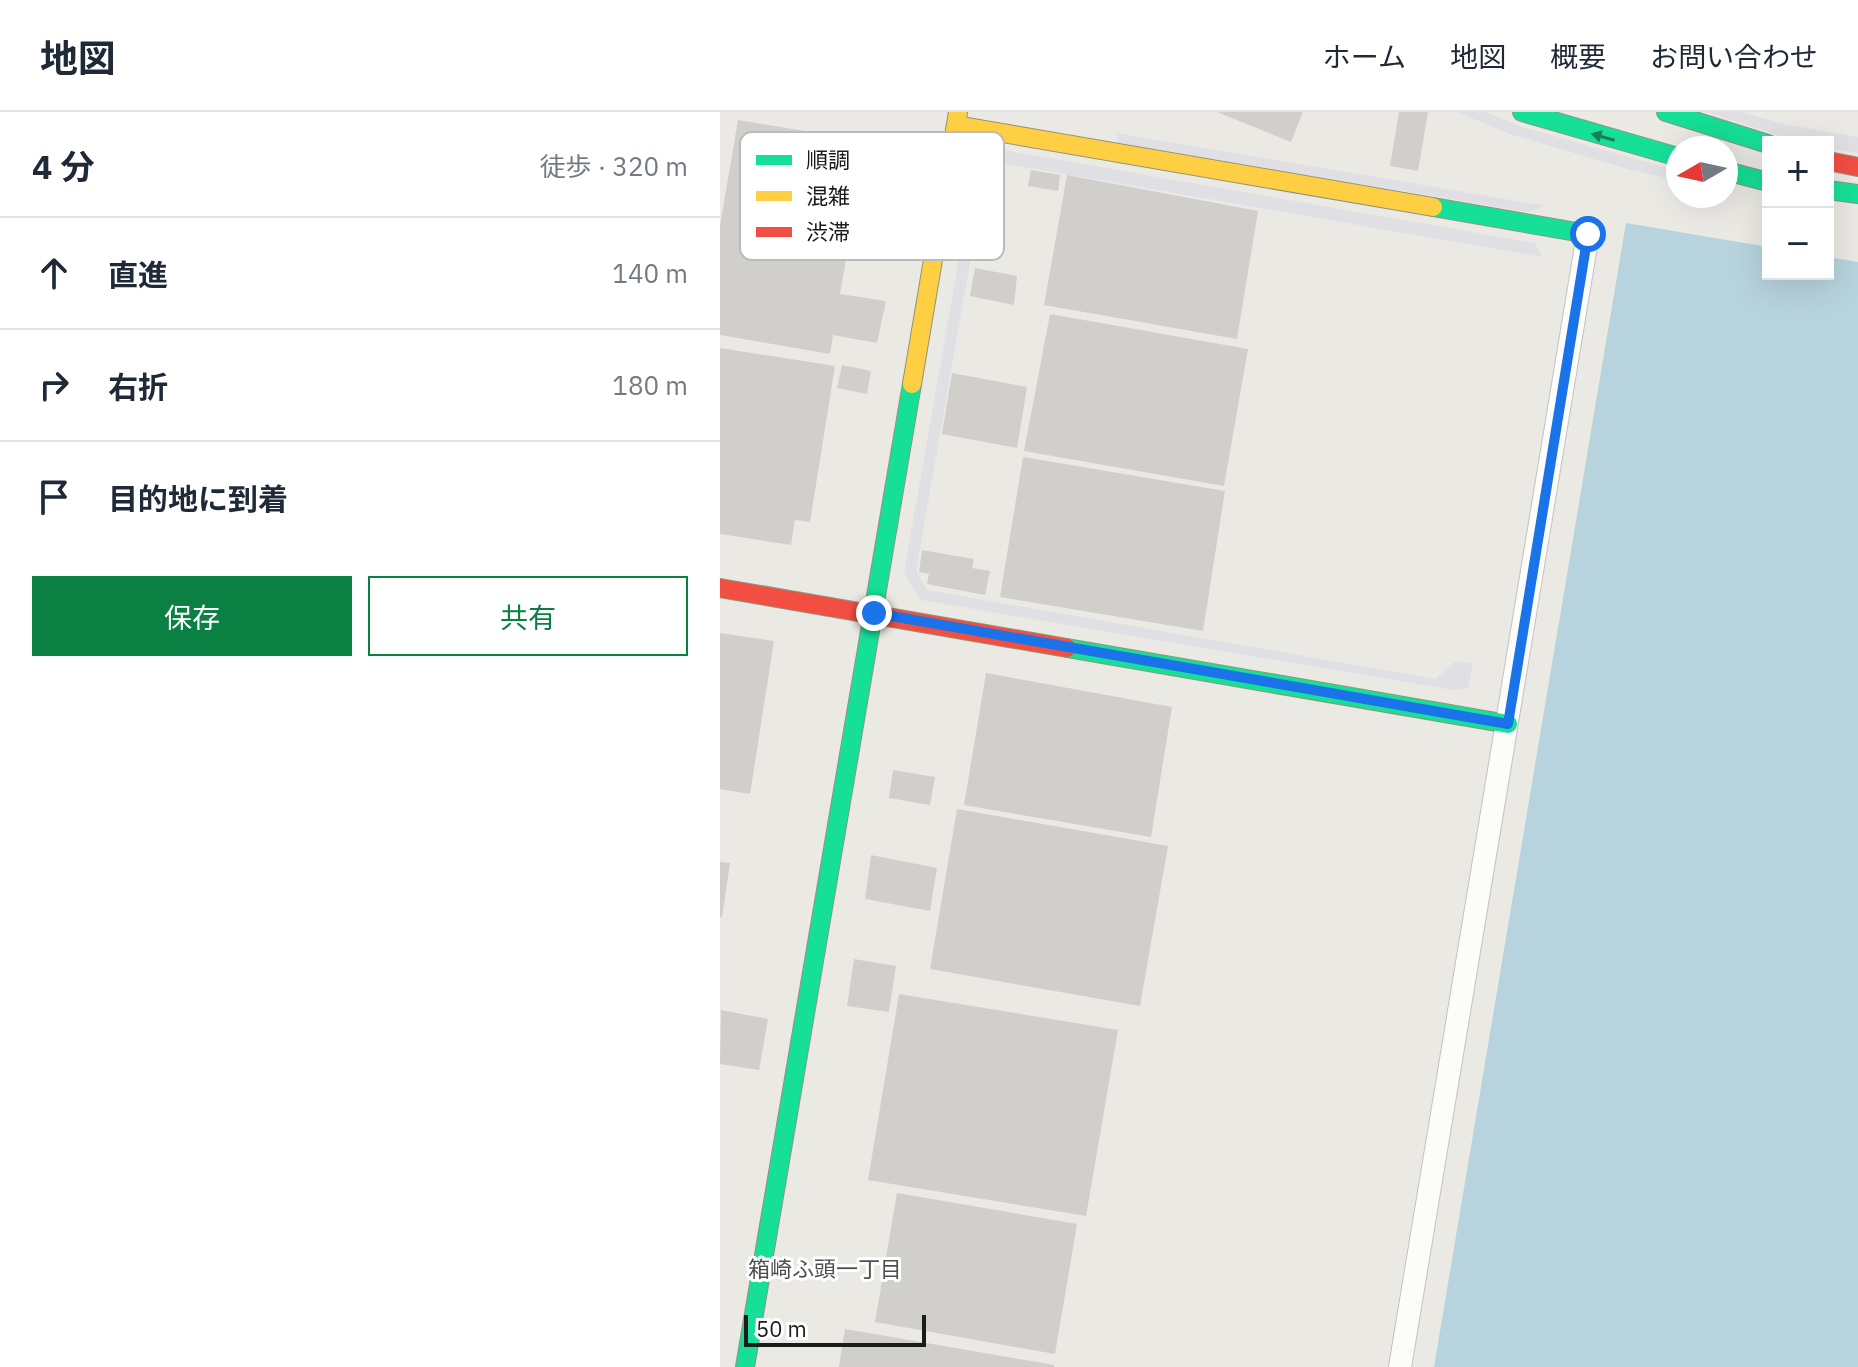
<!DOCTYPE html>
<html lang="ja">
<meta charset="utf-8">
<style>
body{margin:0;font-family:"IBM Plex Sans","Noto Sans JP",sans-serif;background:#f2f2f3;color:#1f2937}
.controls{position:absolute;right:24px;top:24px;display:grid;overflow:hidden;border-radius:0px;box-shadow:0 8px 32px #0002}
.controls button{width:72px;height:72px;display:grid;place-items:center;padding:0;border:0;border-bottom:2px solid #e0e1e3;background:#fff;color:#1f2937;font:40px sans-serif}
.compass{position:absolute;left:946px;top:24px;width:72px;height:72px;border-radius:50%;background:#fff;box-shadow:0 8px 32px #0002;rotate:261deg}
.scale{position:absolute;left:24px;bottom:20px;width:182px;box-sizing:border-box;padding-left:8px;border:4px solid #1c1c1c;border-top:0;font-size:22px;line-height:28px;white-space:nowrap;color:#1c1c1c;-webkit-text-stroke:6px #fff;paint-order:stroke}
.stop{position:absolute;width:24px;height:24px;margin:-18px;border:6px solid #1a73e8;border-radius:50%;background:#fff}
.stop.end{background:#1a73e8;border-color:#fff;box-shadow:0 2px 8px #0008}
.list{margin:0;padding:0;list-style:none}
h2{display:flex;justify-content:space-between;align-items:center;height:104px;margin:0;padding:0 32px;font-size:34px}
h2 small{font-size:26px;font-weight:400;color:#747a83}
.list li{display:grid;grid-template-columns:52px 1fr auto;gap:24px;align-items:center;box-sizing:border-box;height:112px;padding:0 32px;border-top:2px solid #e0e1e3}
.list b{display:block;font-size:30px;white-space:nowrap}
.list em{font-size:26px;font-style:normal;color:#747a83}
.actions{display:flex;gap:16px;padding:24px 32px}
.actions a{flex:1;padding:18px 0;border:2px solid #0b8043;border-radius:0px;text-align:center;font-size:28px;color:#0b8043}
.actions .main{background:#0b8043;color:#fff}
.icon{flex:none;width:44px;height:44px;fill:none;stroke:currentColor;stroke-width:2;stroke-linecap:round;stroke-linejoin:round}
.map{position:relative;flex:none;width:1138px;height:1255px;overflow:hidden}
header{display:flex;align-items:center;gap:48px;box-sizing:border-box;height:112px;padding:0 40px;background:#fff;border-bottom:2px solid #e0e1e3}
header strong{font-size:38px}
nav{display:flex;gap:44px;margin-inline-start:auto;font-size:28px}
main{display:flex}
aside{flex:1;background:#fff}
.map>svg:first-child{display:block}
</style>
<header>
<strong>地図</strong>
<nav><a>ホーム</a><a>地図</a><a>概要</a><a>お問い合わせ</a></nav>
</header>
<main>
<aside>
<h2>4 分<small>徒歩 · 320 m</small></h2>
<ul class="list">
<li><svg class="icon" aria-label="ahead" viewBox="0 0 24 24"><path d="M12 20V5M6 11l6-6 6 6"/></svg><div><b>直進</b></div><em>140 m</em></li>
<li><svg class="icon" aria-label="right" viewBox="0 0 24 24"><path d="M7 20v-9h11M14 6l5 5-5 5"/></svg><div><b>右折</b></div><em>180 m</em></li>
<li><svg class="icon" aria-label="arrive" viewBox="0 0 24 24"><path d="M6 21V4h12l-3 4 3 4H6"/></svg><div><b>目的地に到着</b></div></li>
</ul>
<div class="actions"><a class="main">保存</a><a>共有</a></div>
</aside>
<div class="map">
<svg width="1138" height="1255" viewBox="0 0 1138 1255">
<rect width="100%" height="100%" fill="#eae9e4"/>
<path fill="#e0dfe3" d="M737 0H765L802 15 958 59V69L908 57 793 23Z
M989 0H1021L1064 12 1138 25V41L1108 36V30H1085L1060 24Z
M396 21 826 94 808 100 398 31Z
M283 38 815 131 822 145 281 51 265 65 196 459 207 478 715 567 736 549 753 552 748 576 733 578 201 488 184 461 255 55Z"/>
<path fill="#b7d3de" d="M906 111 1048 135V162H1108V145L1138 150V1255H714Z"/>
<path fill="#d1cfcb" d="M497 0H583L571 30Z
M679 0H708L698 59 670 54Z
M18 8 147 29 120 182 166 189 157 231 113 223 110 242 0 223V114Z
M311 58 340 63 338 79 308 74Z
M347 63 538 99 517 227 324 193Z
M255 156 297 164 294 193 250 184Z
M330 202 528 237 504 374 304 339Z
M0 236 115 254 90 410 75 408 71 433 0 422Z
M122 253 151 259 147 282 117 276Z
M232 261 307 275 297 336 222 322Z
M303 345 505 379 483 519 280 485Z
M202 438 254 447 252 456 270 459 265 483 207 472 209 462 199 460Z
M0 521 54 529 30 682 0 677Z
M266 561 452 595 431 725 244 693Z
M173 658 215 665 210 693 169 686Z
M237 697 448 734 420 894 210 857Z
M151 743 217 756 210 799 145 787Z
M0 750 10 751 2 805H0Z
M134 847 176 854 169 900 127 894Z
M179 882 398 918 366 1104 148 1068Z
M1 898 48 907 39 958 0 952Z
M177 1081 357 1112 335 1242 155 1210Z
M125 1217 334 1253V1255H119Z"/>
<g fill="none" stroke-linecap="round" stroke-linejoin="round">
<defs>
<path id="street" d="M680 1255 868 122"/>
<path id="fast" d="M802 0 958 45
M946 0 1048 32
M1006 59 1048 70
M1108 78 1138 82
M713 95 868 122
M347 536 788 612
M25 1255 192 272"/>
<path id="slow" d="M236 13 713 95
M192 272 238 0"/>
<path id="jam" d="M1108 49 1138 55
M0 476 347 536"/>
</defs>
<use href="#street" stroke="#c3c2c0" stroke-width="24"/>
<use href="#fast" stroke="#90947c" stroke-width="20"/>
<use href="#slow" stroke="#90947c" stroke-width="20"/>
<use href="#jam" stroke="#90947c" stroke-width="20"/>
<use href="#street" stroke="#fcfcfb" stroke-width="22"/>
<use href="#fast" stroke="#16e098" stroke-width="18"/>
<use href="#slow" stroke="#ffcf43" stroke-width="18"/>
<use href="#jam" stroke="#f24e42" stroke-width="18"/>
</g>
<defs><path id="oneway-solid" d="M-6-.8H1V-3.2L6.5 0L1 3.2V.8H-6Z" transform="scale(2)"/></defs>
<use fill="#197e5a" href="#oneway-solid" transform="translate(883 25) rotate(-164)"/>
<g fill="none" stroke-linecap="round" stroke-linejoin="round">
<path stroke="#1a73e8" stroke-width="10" d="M154 501 788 612 868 122"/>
</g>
<g text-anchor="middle" stroke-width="6" stroke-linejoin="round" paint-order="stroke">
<g font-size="22" fill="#4f4f4f" stroke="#fff">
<text x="105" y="1165">箱崎ふ頭一丁目</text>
</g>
</g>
<rect x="20" y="20" width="264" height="128" rx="12" fill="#fff" stroke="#bbb" stroke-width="2"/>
<rect x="36" y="43" width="36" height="10" fill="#16e098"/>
<rect x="36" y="79" width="36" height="10" fill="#ffcf43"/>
<rect x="36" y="115" width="36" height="10" fill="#f24e42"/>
<g font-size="22" fill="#1c1c1c">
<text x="86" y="56">順調</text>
<text x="86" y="92">混雑</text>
<text x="86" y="128">渋滞</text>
</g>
</svg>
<div class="controls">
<button>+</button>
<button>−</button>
</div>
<svg class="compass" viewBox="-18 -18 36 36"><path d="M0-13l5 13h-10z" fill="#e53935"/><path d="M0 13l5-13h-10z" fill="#747a83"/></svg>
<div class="scale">50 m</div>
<div class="stop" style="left:868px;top:122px"></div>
<div class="stop end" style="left:154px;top:501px"></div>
</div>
</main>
